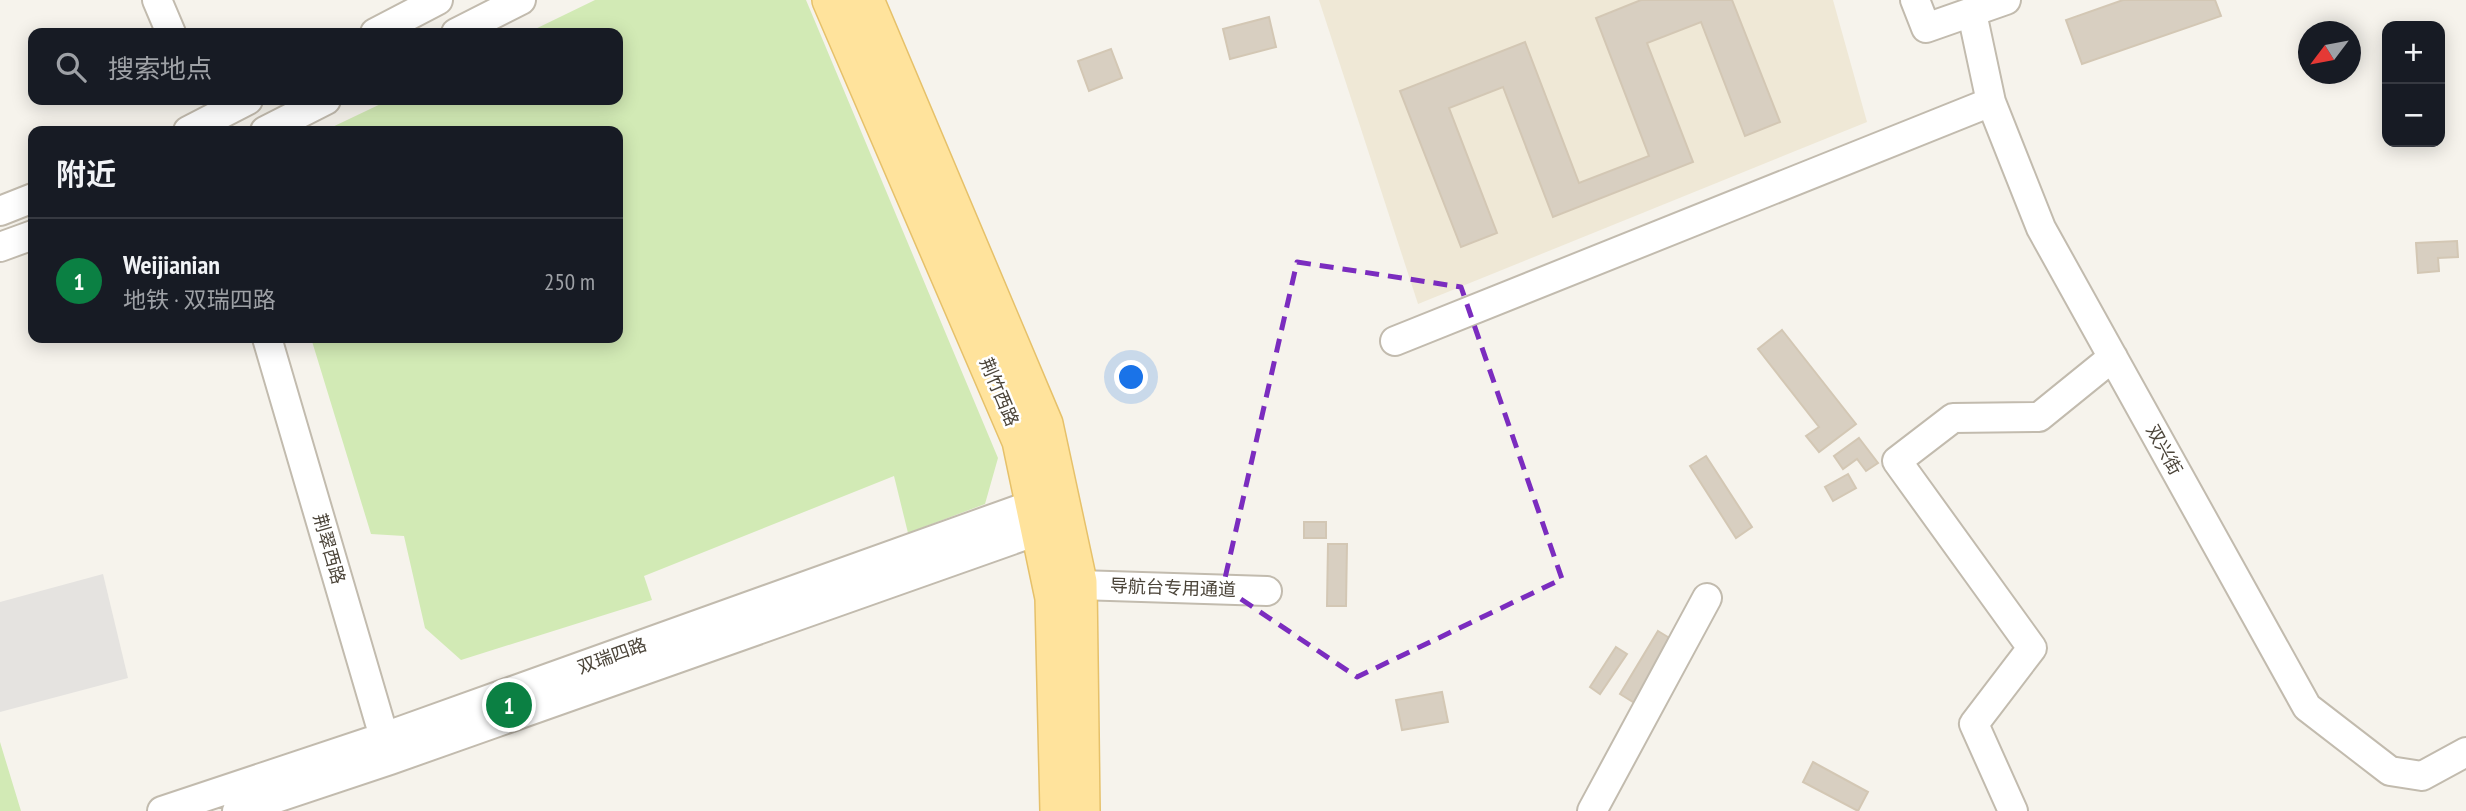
<!DOCTYPE html>
<html lang="zh">
<meta charset="utf-8">
<style>
body{margin:0;font-family:"PT Sans Narrow","Noto Sans SC",sans-serif;background:#20242c;color:#f1f3f6}
.controls{position:absolute;right:21px;top:21px;display:grid;overflow:hidden;border-radius:14px;box-shadow:0 4px 18px #0003}
.controls button{width:63px;height:63px;display:grid;place-items:center;padding:0;border:0;border-bottom:2px solid #363941;background:#171b24;color:#f1f3f6;font:35px sans-serif}
.compass{position:absolute;left:2298px;top:21px;width:63px;height:63px;border-radius:50%;background:#171b24;box-shadow:0 4px 18px #0003;rotate:238deg}
.you{position:absolute;left:1132px;top:378px;width:24px;height:24px;margin:-18px;border:5px solid #fff;border-radius:50%;background:#1a73e8;box-shadow:0 0 0 10px #1a73e833}
.badge{display:grid;place-items:center;width:46px;height:46px;border-radius:50%;background:#0b8043;color:#fff;font-size:23px;font-weight:700}
.pin{position:absolute;translate:-50% -50%;border:4px solid #fff;box-shadow:0 2px 7px #0006}
.list{margin:0;padding:0;list-style:none}
h2{display:flex;justify-content:space-between;align-items:center;height:91px;margin:0;padding:0 28px;font-size:30px}
h2 small{font-size:23px;font-weight:400;color:#9ea1a6}
.list li{display:grid;grid-template-columns:46px 1fr auto;gap:21px;align-items:center;box-sizing:border-box;height:126px;padding:0 28px;border-top:2px solid #363941}
.list b{display:block;font-size:26px;white-space:nowrap}
.list p{margin:0;font-size:23px;white-space:nowrap;color:#9ea1a6}
.list em{font-size:23px;font-style:normal;color:#9ea1a6}
.icon{flex:none;width:38px;height:38px;fill:none;stroke:currentColor;stroke-width:2;stroke-linecap:round;stroke-linejoin:round}
.map{position:relative;flex:none;width:2466px;height:811px;overflow:hidden}
.search{position:absolute;background:#171b24;box-shadow:0 4px 18px #0003;left:28px;top:28px;width:595px;height:77px;display:flex;align-items:center;gap:18px;box-sizing:border-box;padding:0 24px;border-radius:14px;color:#9ea1a6;font-size:26px}
.panel{position:absolute;background:#171b24;box-shadow:0 4px 18px #0003;left:28px;top:126px;width:595px;height:217px;border-radius:14px}
.map>svg:first-child{display:block}
</style>
<div class="map">
<svg width="2466" height="811" viewBox="0 0 2466 811">
<rect width="100%" height="100%" fill="#f6f3ec"/>
<path fill="#efe8d6" d="M1319 0H1833L1867 122 1418 304Z"/>
<path fill="#d2eab5" d="M595 0H806L998 458 985 504 908 533 894 476 644 576 652 600 461 660 425 628 404 536 371 534 311 338H618V131H324L389 100H618V33H527Z
M0 742 21 811H0Z"/>
<path fill="#e5e3e0" d="M103 574 128 678 0 712V602Z"/>
<path fill="#d8cfc1" stroke="#d3c7b4" stroke-width="2" d="M1641 0H1732L1780 122 1745 136 1701 22 1647 43 1693 162 1553 217 1503 87 1449 108 1497 233 1461 247 1400 91 1525 42 1579 183 1649 156 1596 18Z
M2123 0H2215L2221 16 2082 64 2066 20Z
M1269 17 1276 47 1230 59 1223 29Z
M1111 49 1122 78 1089 91 1078 61Z
M2457 241 2458 257 2438 258 2439 271 2418 273 2416 243Z
M1782 330 1856 424 1819 452 1806 436 1819 427 1758 349Z
M1859 438 1878 463 1866 471 1857 459 1843 469 1834 456Z
M1706 456 1752 527 1736 538 1690 466Z
M1848 474 1856 488 1833 501 1825 487Z
M1304 522H1326V538H1304Z
M1328 544H1347L1346 606H1327Z
M1658 631 1676 642 1638 705 1620 694Z
M1616 647 1627 654 1600 694 1590 687Z
M1442 692 1448 722 1402 730 1396 700Z
M1813 762 1868 792 1858 811 1803 782Z"/>
<g fill="none" stroke-linecap="round" stroke-linejoin="round">
<defs>
<path id="minor" d="M157 0 171 33
M1915 0 1926 28 2006 0
M1972 13 1991 102 2041 228 2307 707 2390 771 2422 776 2466 752
M375 33 438 0
M456 33 521 0
M188 131 248 100
M265 131 326 100
M0 211 33 198
M0 247 33 235
M267 338 389 754
M1395 341 1991 102
M1079 585 1267 591
M162 811 384 737 1051 498
M237 811 390 760 1057 524
M1592 811 1707 598
M2013 811 1974 724 2032 648 1897 461 1953 418 2039 417 2113 357"/>
<path id="major" d="M830 0 1020 441 1053 598 1058 811
M866 0 1045 424 1079 582 1082 811"/>
</defs>
<use href="#minor" stroke="#c2bbae" stroke-width="32"/>
<use href="#major" stroke="#e6c16a" stroke-width="38"/>
<use href="#minor" stroke="#fff" stroke-width="28"/>
<use href="#major" stroke="#ffe39c" stroke-width="35"/>
</g>
<path fill="none" stroke="#7b2cbf" stroke-width="5" stroke-dasharray="14 9" stroke-linejoin="round" d="M1297 262 1461 287 1562 579 1357 677 1223 587Z"/>
<g text-anchor="middle" stroke-width="5" stroke-linejoin="round" paint-order="stroke">
<g font-size="18" fill="#4b4439" stroke="#fff">
<text transform="translate(999 392) rotate(67)" y="6">荆竹西路</text>
<text transform="translate(2164 450) rotate(61)" y="6">双兴街</text>
<text transform="translate(329 549) rotate(74)" y="6">荆翠西路</text>
<text transform="translate(1173 588) rotate(2)" y="6">导航台专用通道</text>
<text transform="translate(612 656) rotate(-20)" y="6">双瑞四路</text>
</g>
</g>
</svg>
<div class="controls">
<button>+</button>
<button>−</button>
</div>
<svg class="compass" viewBox="-18 -18 36 36"><path d="M0-13l5 13h-10z" fill="#e53935"/><path d="M0 13l5-13h-10z" fill="#9ea1a6"/></svg>
<div class="you"></div>
<div class="pin badge" style="left:509px;top:705px">1</div>
<div class="search"><svg class="icon" aria-label="search" viewBox="0 0 24 24"><circle cx="10" cy="10" r="6"/><path d="M15 15l6 6"/></svg>搜索地点</div>
<section class="panel">
<h2>附近<small></small></h2>
<ul class="list">
<li><span class="badge">1</span><div><b>Weijianian</b><p>地铁 · 双瑞四路</p></div><em>250 m</em></li>
</ul>
</section>
</div>
